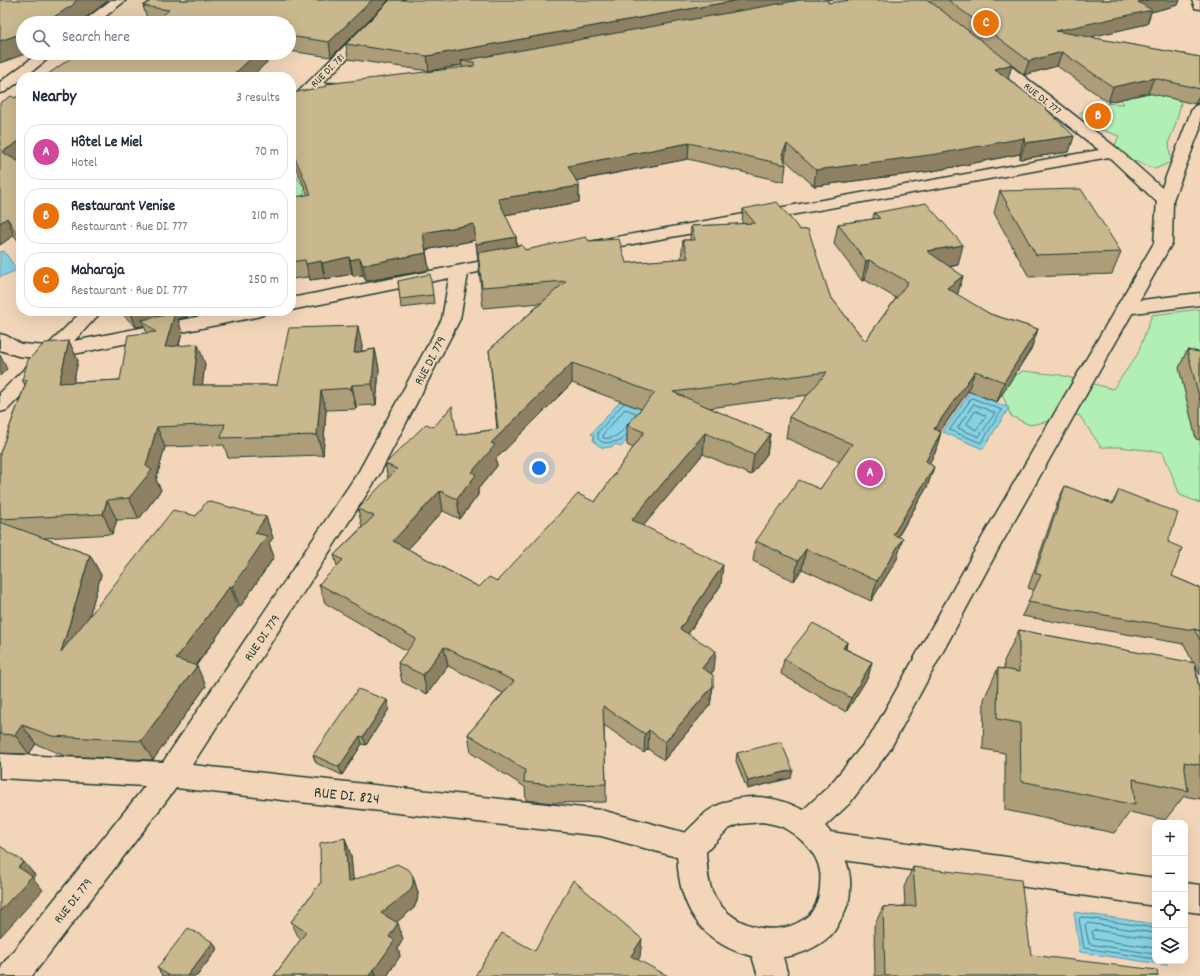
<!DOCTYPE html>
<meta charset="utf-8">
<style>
body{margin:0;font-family:Dekko,sans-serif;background:#f2f2f3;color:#1f2937}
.controls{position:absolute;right:12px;bottom:12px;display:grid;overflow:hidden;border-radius:8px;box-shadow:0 4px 16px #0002}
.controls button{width:36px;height:36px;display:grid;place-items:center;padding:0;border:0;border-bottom:1px solid #e0e1e3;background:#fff;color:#1f2937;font:20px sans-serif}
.you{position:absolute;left:539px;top:468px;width:14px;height:14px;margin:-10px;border:3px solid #fff;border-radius:50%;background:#1a73e8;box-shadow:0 0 0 6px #1a73e833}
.badge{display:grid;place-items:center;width:26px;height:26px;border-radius:50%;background:#2563eb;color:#fff;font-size:13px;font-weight:700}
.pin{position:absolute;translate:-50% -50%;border:2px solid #fff;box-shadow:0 1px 4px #0006}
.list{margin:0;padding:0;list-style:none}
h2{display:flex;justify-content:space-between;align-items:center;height:52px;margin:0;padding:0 16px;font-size:17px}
h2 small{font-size:13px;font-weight:400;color:#747a83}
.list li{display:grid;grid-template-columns:26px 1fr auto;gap:12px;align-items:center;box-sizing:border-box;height:56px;margin:0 8px 8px;padding:0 8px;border:1px solid #e0e1e3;border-radius:16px}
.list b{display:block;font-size:15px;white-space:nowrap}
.list p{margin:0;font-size:13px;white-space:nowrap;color:#747a83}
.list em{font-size:13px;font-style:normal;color:#747a83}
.icon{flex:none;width:22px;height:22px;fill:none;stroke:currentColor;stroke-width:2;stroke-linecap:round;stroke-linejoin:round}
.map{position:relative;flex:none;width:1200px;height:976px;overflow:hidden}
.search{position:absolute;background:#fff;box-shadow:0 4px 16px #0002;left:16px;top:16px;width:280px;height:44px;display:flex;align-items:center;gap:10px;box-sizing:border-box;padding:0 14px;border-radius:22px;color:#747a83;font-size:15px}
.panel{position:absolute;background:#fff;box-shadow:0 4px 16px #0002;left:16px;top:72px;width:280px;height:244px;border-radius:16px}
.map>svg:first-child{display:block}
</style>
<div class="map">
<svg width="1200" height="976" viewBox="0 0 1200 976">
<rect width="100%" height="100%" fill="#f3d6b9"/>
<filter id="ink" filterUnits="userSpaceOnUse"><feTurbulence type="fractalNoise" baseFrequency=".025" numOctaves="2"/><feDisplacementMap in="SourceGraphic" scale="8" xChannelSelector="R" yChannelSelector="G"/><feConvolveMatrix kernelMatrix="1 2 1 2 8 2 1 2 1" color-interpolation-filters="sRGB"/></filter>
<g filter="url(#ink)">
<path fill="#e2caaa" d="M129 0H259L231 23H98Z"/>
<path fill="#b2efb5" stroke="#689674" d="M1113 90 1172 91 1181 103 1175 126 1169 141 1171 162 1155 169 1129 159 1115 145 1119 136 1093 127 1079 114 1095 103 1124 104Z
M291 170 305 188 303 204 291 214Z
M1200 309V503L1180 495 1163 452 1120 447H1101L1079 415 1030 425 1011 416 999 386 1023 371 1060 375 1113 389 1137 355 1152 315Z"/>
<path fill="#85d1e5" stroke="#5c969e" d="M4 251 17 270 0 277V252Z
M970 392 1009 408 983 449 943 432Z
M623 398 653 410 621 447 616 444C608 450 599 449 593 440L594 435 591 434Z
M1074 912 1155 924V961H1166L1167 965 1080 952Z"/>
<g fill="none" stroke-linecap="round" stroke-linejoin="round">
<path stroke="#48787b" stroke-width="1" d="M972 398 1002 410 981 443 950 430Z
M624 403 598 432V439C605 446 612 441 621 441L626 435
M974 404 995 413 979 437 958 428Z
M976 411 986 416 976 430 967 424Z
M626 427C620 434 613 440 603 438L604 433 625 409 636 413
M1155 928 1081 917 1079 919 1084 948 1155 959
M1155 933 1087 923 1085 925 1089 944 1155 954
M1155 939 1094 930 1092 932 1094 939 1155 948"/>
<defs>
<path id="minor" d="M111 0H126L97 23H81Z
M391 0H405L323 83 353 84 355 87 353 90 314 92 296 110 291 112V99Z
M829 0H856L854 3 813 11 808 10 806 7 808 4Z
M985 49 990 50 1118 149 1171 196 1173 200 1171 204 1165 205 1159 204 1109 157 589 252 583 251 580 247 583 243 589 242 1099 150 980 56 978 53 980 50Z
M39 53H55L25 77H21V80L5 92 0 93V82Z
M508 256 514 257 517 261 514 265 468 274 460 319 379 475 192 765 601 810 701 837 705 847 701 857 691 861 601 836 176 788 32 976H0L2 965 145 786 0 778V754L163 762 359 471 442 319 449 278 291 310V298Z
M1200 293V305L1125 314 1118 312 1116 308 1118 304 1125 302Z
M82 311H102L74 341 227 311H265L263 315 256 317 59 357 7 410 0 412V393L35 358 18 356 0 350V334L7 336 21 344 47 346Z
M823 831 1155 878V906L823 857 813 854 809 844 813 834Z
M1185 883 1200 885V913L1185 911Z"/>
<path id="tertiary" d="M1192 0H1200V9L1195 8Z
M1200 104V129L1173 200 1172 243 999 548 889 751 849 804 825 826C834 835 848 861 849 872 851 880 850 893 849 900 847 908 836 931 830 936 818 947 799 956 783 957L788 976H758L752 956C707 946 682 913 678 868 678 862 676 853 677 847 679 838 687 831 693 825 698 821 703 814 708 811 738 791 773 794 803 810L829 786 871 735 983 536 1154 243 1157 200 1192 109 1195 106ZM762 822C768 823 774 824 780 826 797 834 818 852 820 872 821 877 820 883 820 888 819 897 816 908 809 915 779 942 727 927 712 891 707 879 707 864 706 852L728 829 740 824Z"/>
</defs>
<use href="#minor" stroke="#1f3d34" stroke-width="3"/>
<use href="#tertiary" stroke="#1f3d34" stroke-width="3"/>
<use href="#minor" fill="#f3d6b9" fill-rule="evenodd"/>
<use href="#tertiary" fill="#f3d6b9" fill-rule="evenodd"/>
</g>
<path fill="#ad9d79" stroke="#1f3d34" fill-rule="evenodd" d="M152 0H389L331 57 289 51V23L154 22 148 21 143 6Z
M929 0H1180L1178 5 1151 12 1147 24 1088 37 1200 57V103L1195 104 1148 93 1108 102 1057 66 1024 75 1012 65 1008 78 1074 136 1069 152 1020 159V154L933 171 814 186 785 160 784 161 786 165 784 182 688 159 576 181 579 186V202L505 215 516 237 517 246 525 250 589 241 626 263 681 259 683 240H690L691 226 742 224 743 209 830 296 865 341 896 298 865 280 862 281 834 244 838 224 873 219 874 213 958 265 949 267 963 276 957 295 990 314 1038 329 1031 349 997 402 968 391 940 432H941L935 453 929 463 934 467 927 487 898 537 897 559 871 601 802 569 794 581 753 561 756 541 820 489 840 462 786 438 789 417 808 395 709 408 770 434 767 454 751 475 703 454 643 526 721 585 688 634 714 670 711 674 713 686 710 705 664 760 648 749 644 753 604 725 606 784V802L553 803 526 800 525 787 471 753 468 734 503 693 448 666 427 694 402 682 398 663 407 651 325 603 319 584 337 566 334 555 362 527 358 509 388 479 385 464 457 435 497 429 489 350 541 303 483 308 476 240 426 250 429 270 366 281 363 275 353 276 352 274 325 279V278L310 280 309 277 291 279V198L308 195 291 157V96L462 68V65L429 71 348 59 346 44 828 3ZM572 383 641 409 627 425V445L633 448 595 502 497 581 479 587 408 549 443 511 460 519 478 495V489L497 466 496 459Z
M21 94V160L19 162 21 163V245L14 235 0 245 15 98Z
M1000 191 1121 252 1112 274 1029 277 994 213Z
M398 281 433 295 434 304 401 308Z
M119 311H189L187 317 178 319 182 333 179 346 205 364 202 385H277L362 346 361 351 375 349 379 369 376 405 356 406V409L326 410 323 455 228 458 224 445 165 447 156 480 161 490 139 519 117 520 112 534 44 538 90 555 101 575 89 616 196 516 266 517 273 538 269 543 274 557 240 607H238L196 666 206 686 153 760 65 756 36 744 29 754 0 753V453L25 385 22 380 69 341 78 361 73 382 120 380 147 333 144 326 136 327Z
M1187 350 1200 352V440L1196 439 1179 368Z
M1065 486 1112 504 1119 490 1168 542 1172 576 1200 588V675L1196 666 1200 698V799L1184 796 1165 820 1130 812 1114 833 1005 810V753L983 749 984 699 998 668 1004 669V661L1019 630 1193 663 1184 644 1022 616 1034 590 1028 588 1058 501Z
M847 642 846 649 872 662 868 677 846 712 781 674 784 659Z
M387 700 389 709 366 745 362 744 342 775 316 763 313 755Z
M737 753 791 778 747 789 736 761Z
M345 838 351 856 353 880 413 876 418 893 417 901 414 908 396 922 403 939 398 948 400 956 387 976H274L301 939 299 938 291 922 321 882Z
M913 867 1031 955 1158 976H875L874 926 883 907 905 906 904 887Z
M213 942 217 949 197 976H163L162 975 157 968Z"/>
<path fill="#8d8063" stroke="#1f3d34" d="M77 0H109L80 22V23H44Z
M372 0H389L331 57 329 42Z
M739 0H819L461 61 462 65 429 71 427 56Z
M1148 0H1180L1178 5 1151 12 1147 24 1052 46 1056 31 1138 2Z
M23 33V53H28L0 63V41Z
M1062 52 1057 66 1024 75 1029 61Z
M257 53H277L251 77H231Z
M1012 64 1008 80 995 69Z
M1154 78 1148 93 1108 102 1113 87Z
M1200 93V103L1195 104Z
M1074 136 1069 152 1020 159 1025 143Z
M1024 138 1020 154 933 171 814 186 816 170Z
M21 140V160L9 168 2 152Z
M689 143 688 159 569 182 568 166Z
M787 144 785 160 783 165 782 154Z
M579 186V202L499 216 498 199Z
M7 218 14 235 0 245V223Z
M474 224 476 240 425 250 423 233Z
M516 237 517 253 478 260 476 244Z
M963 245 958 265 922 271 927 251Z
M426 253 429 270 366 281 363 265Z
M349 257 352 274 325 279 322 263Z
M360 258 363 275 353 276 350 260Z
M869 260 865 280 862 281 866 261Z
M321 261 325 278 310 280 306 264Z
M963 276 957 296 947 288Z
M130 311H189L187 317 178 319 182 333 172 368 165 347 173 320H142L144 326 136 327Z
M358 326 362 346 358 373 354 353Z
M1038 329 1031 349 997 402 1004 382Z
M69 341 78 361 69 403 59 383Z
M198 344 205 364 200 405 193 385Z
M375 349 379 369 376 405 372 384Z
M0 355 7 369 0 376Z
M572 363V383L496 459 497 466 478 489V495L460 519 457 499 472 472 491 443Z
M975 371 968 391 928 449 934 429Z
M352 385 356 406V409L351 388Z
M321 390 326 410 323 455 317 435Z
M157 427 165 447 156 480 161 490 139 519 129 498 146 466Z
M941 432 935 453 920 481 926 461Z
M705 433 703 454 631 541 632 520Z
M770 434 767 454 751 475 754 455Z
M934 467 927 487 887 555 893 535Z
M440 491 443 511 397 561 393 541Z
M107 500 117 520 112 534 103 514Z
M266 517 273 538 269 543 274 557 240 607 232 587 255 533Z
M903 538 897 559 871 601 877 581Z
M806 549 802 569 794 581 798 561Z
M90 555 101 575 73 672 61 652Z
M723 565 721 585 678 648 680 629Z
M230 586 238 607 186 679 176 659Z
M847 642 843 657V648Z
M444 647 448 666 427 694 423 675Z
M716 651 714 670 699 687 702 668Z
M872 662 868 677 846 712 851 698Z
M197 666 206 686 153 760 141 741Z
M713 686 710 705 664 760 665 742Z
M387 700 389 709 366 745 363 737Z
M22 725 36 744 29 754 15 735Z
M649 730 648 749 644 753 645 734Z
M360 736 362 744 342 775 339 767Z
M793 770 791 778 747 789 748 781Z
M345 838 351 856 355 898 348 882Z
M24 862 35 875 33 878 43 890 0 937V911L18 867Z
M413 876 418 893 417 901 414 908 387 930 381 913Z
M398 923 403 939 398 948 400 956 387 976H377L374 970 389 937Z
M642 939 640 957 630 974 631 956Z
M213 942 217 949 197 976H187Z
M373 969 376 976H369Z"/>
<path fill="#c9b78d" stroke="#1f3d34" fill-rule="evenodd" d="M0 0H77L74 3 73 5 44 23H23V33L0 41Z
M152 0H372L329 42 289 36V23H153L169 10 143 6Z
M390 0H739L427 56 346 44Z
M800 0H828V3L852 0H928L1012 64 995 69 1043 106 1074 136 1025 143 1024 138 937 154 816 170 787 144 782 154 786 165 689 143 568 166 579 186 498 199 516 237 476 244 474 224 423 233 426 253 363 265 360 258 350 260 349 257 322 263 321 261 306 264 305 260 291 262V198L311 194 291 149V96L297 92 327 86 326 84 474 66V62L461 61Z
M948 0H1148L1138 2 1152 10 1056 31 1200 57V89L1154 78 1113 87 1062 52 1029 61Z
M78 53H104L113 55 115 53H257L231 77H44Z
M21 94V140L2 152 21 163V240L7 218 0 223V103L11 96 15 98Z
M1081 189 1121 252 1036 255 1000 191Z
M777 202 800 230 808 229 830 296 865 341 908 282 869 260 866 261 838 224 880 218 874 213 926 203 963 245 927 251 963 276 947 288 990 314 1038 329 1004 382 975 371 934 429 941 432 926 461 934 467 893 535 903 538 877 581 806 549 798 561 756 541 799 480 820 489 852 444 789 417 827 372 673 392 770 434 754 455 705 433 632 520 723 565 680 629 716 651 702 668 713 675V686L665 742 649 730 645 734 603 706 606 784 552 785 524 782 525 770 468 734 514 681 444 647 423 675 398 663 416 639 319 584 343 560 334 555 374 516 358 509 397 469 385 464 426 424 434 427 452 406 457 435 498 429 489 350 566 281 482 287 478 253 522 245 525 250 586 237 589 241 619 239 626 263 688 258 683 240H695L691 226 755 223 743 209ZM572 363 655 393 627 425 644 432 595 502 578 494 497 581 489 577 479 587 393 541 440 491 457 499 476 475 472 472 495 445 491 443Z
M430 274 433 295 400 299 398 281Z
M175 313 165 347 198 344 193 385H277L289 328 358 326 354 353 375 349 372 384 352 385 351 388 321 390 317 435 221 438 225 424 157 427 146 466 152 470 129 498 107 500 103 514 0 519V453L27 380H22L28 360 45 343 69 341 59 383 120 380 128 335 156 332 142 320Z
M1187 350 1200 352V400Z
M1065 486 1113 504 1119 490 1178 513 1168 542 1182 548 1172 576 1200 588V631L1194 629 1193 630 1028 602 1041 575 1035 573Z
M207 501 266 517 255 533 267 536 232 587 230 586 176 659 197 666 141 741 52 736 22 725 15 735 0 734V522L90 555 61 652 173 510 196 516Z
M813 623 847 642 843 648 872 662 851 698 784 659Z
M1194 629 1200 631V640Z
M1019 630 1195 663 1200 698V765L1184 762 1188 791 1133 779 1135 805 1021 781 1020 723 997 719 998 668 1019 672Z
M358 689 387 700 363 737 360 736 339 767 313 755Z
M781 742 793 770 748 781 737 753Z
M345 838 348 882 397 864 409 870 413 876V884L410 891 381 913 398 923 389 937 395 940 374 970 373 969 369 976H274L306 932 291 922 321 882 320 843Z
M0 846 24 862 18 867 32 876 0 911Z
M913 867 1021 880 1031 955 1157 970 1158 976H885L883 907 916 906Z
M573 880 642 939 631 956 668 976H475L502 933 535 951Z
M188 928 213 942 187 976H170L157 968Z"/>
</g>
<g text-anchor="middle" stroke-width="3.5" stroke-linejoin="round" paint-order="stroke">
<g font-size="11" fill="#1f3d34" stroke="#f3d6b9">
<text transform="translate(327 70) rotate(-45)" y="4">RUE DI. 781</text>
<text transform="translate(1043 98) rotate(38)" y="4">RUE DI. 777</text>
</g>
<g font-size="13" fill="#1f3d34" stroke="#f3d6b9">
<text transform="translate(429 360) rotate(-62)" y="5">RUE DI. 779</text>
<text transform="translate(261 637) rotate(-56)" y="5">RUE DI. 779</text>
<text transform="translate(72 900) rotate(-52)" y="5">RUE DI. 779</text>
</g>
<g font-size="16" fill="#1f3d34" stroke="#f3d6b9">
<text transform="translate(347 794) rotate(6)" y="6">RUE DI. 824</text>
</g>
</g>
</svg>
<div class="controls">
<button>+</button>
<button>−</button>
<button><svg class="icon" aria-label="locate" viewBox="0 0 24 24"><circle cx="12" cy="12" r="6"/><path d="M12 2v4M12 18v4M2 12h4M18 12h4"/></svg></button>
<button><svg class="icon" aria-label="layers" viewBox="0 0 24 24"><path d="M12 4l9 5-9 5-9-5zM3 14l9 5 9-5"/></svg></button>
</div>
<div class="you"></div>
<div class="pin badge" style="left:870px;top:473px;background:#d1479c">A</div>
<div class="pin badge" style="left:1098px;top:116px;background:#e8710a">B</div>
<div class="pin badge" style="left:986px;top:23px;background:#e8710a">C</div>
<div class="search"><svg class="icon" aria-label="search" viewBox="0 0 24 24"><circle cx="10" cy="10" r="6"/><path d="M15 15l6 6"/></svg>Search here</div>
<section class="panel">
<h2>Nearby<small>3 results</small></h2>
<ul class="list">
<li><span class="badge" style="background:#d1479c">A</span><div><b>Hôtel Le Miel</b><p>Hotel</p></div><em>70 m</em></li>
<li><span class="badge" style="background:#e8710a">B</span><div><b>Restaurant Venise</b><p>Restaurant · Rue DI. 777</p></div><em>210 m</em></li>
<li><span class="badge" style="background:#e8710a">C</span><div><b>Maharaja</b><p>Restaurant · Rue DI. 777</p></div><em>250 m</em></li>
</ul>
</section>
</div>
